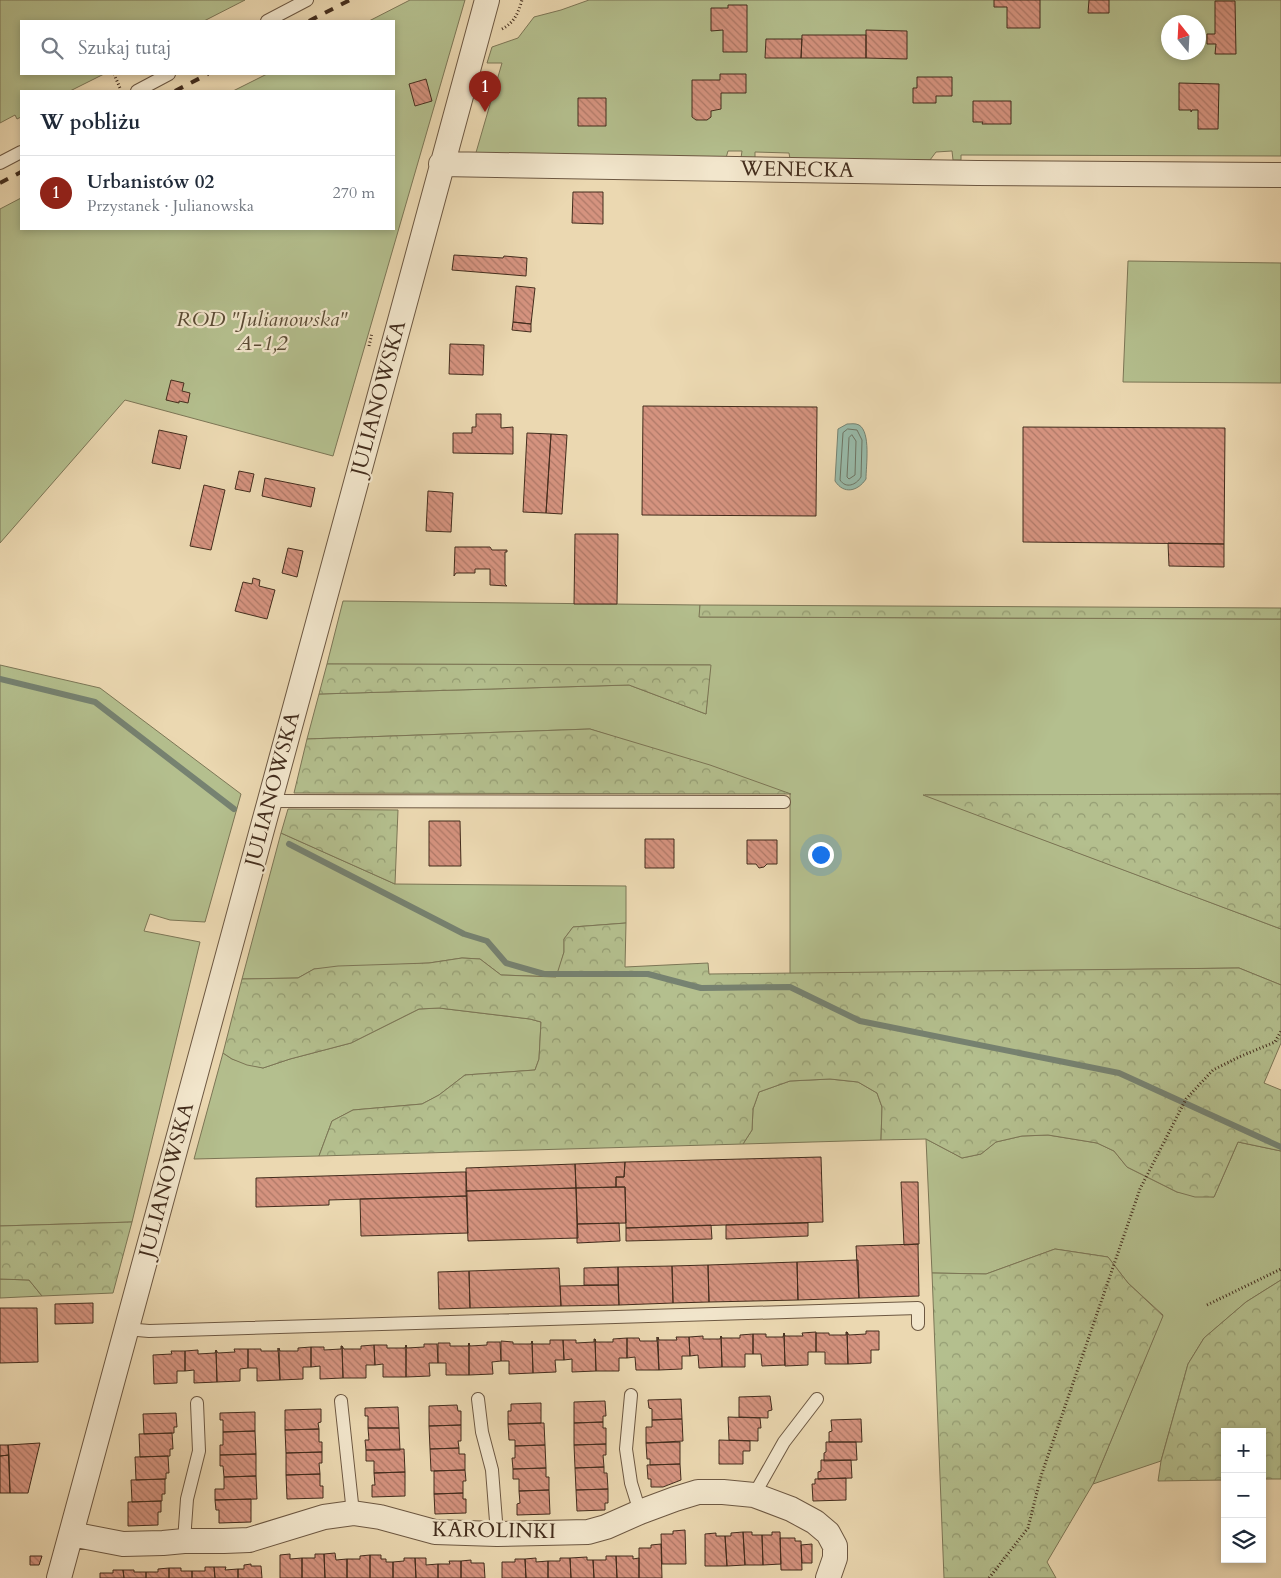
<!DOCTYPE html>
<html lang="pl">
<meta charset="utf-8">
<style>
body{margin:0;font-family:Cardo,serif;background:#f6f6f7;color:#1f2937}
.controls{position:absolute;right:15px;bottom:15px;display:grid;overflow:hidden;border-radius:0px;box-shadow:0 2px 8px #0003}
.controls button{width:45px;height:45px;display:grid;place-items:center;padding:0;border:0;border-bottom:1px solid #e0e1e3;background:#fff;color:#1f2937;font:25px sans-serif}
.compass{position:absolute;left:1161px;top:15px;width:45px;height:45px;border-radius:50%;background:#fff;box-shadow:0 2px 8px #0003;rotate:342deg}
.you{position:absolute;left:820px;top:854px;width:18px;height:18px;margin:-12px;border:4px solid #fff;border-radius:50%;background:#1a73e8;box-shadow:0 0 0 8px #1a73e833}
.badge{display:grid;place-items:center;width:32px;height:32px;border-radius:50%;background:#8f2418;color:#fff;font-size:16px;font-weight:700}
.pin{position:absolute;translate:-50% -41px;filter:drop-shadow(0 1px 2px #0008)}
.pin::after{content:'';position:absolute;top:26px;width:18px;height:15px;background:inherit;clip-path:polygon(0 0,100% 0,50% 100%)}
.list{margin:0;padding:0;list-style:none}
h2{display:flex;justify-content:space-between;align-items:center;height:65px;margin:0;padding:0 20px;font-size:21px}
h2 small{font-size:16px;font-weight:400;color:#747a83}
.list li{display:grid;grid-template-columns:32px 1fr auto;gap:15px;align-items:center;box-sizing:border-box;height:75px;padding:0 20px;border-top:1px solid #e0e1e3}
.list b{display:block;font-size:19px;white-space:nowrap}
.list p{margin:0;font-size:16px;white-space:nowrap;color:#747a83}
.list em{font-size:16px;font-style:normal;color:#747a83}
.icon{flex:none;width:28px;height:28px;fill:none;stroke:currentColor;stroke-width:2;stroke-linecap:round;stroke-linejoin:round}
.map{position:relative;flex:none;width:1281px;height:1578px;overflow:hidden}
.search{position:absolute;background:#fff;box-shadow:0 2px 8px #0003;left:20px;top:20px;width:375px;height:55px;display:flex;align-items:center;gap:12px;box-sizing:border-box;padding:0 18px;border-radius:0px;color:#747a83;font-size:19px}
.panel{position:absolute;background:#fff;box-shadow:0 2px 8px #0003;left:20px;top:90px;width:375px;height:140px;border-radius:0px}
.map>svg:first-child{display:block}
</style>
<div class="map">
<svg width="1281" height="1578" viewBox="0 0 1281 1578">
<defs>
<pattern id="forest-crowns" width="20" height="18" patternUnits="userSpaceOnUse" patternTransform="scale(1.25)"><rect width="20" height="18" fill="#b4bf8e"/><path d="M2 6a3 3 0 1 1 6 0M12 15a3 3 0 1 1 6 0" fill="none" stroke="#949c73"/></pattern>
<pattern id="building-back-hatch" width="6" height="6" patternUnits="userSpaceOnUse" patternTransform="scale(1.25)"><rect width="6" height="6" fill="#d5937f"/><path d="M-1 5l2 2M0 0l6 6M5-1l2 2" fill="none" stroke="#ae7867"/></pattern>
</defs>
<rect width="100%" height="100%" fill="#ebd8b1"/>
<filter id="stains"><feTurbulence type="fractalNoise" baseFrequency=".004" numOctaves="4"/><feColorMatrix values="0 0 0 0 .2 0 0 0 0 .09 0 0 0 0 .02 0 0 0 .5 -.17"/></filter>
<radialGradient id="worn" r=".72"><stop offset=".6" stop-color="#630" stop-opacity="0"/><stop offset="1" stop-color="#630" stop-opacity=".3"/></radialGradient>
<path fill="#b4bf8e" stroke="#7c7656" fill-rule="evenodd" d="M0 0H245L204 21H21V74H104L70 91H21V117L17 119 15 115 0 123Z
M410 0H465L333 456 125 400 0 543V209L21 198V229H394V91H233L267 74H394V21H369Z
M589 0H1281V156L961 155V160H953L952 151 936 152 930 160 790 159 789 153 755 152V158H741L742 151H728L726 158 475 156 502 63H487L492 47 518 38 534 17 561 10ZM1168 22H1198V52H1168Z
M1128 261 1281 263V383L1123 382Z
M343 601 700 605V617L1281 619V794L925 795 1281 929V985L1239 968 790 974V794L590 729 307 739 319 694 629 685 706 714 710 665 327 664Z
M0 665 100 688 241 794 205 922 170 920 150 914 144 931 200 942 132 1222 0 1226Z
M281 833 395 884 626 886V923L573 927 564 939V952L557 977 501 975 480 959 462 958 429 963 314 969 298 978 242 979Z
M439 1008 530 1019 541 1022 539 1059 535 1070 465 1075 439 1095 422 1104 353 1110 332 1121 319 1156 194 1159 223 1053 232 1059 263 1068 290 1059 351 1043 419 1009Z
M830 1079 858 1082 877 1093 882 1107 881 1140 743 1144 752 1130 753 1109 759 1092 790 1081Z
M1048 1135 1097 1143 1114 1151 1127 1167 1177 1192 1214 1197 1238 1142 1281 1151V1280L1246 1302 1204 1338 1188 1364 1161 1461 1093 1484 1163 1315 1128 1283 1108 1257 1055 1249 986 1274 932 1273 926 1139 962 1158 981 1154 996 1142 1022 1136Z
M0 1279 29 1280 42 1296 0 1298Z"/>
<path fill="url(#forest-crowns)" stroke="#7c7656" d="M700 605 1281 608V619L699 617Z
M327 664 711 665 706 714 629 685 319 694Z
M590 729 710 765 791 794 294 793 307 739Z
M1281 794V929L923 795Z
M288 809 398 810 395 884 281 833Z
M626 923 625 967 708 963 709 974 1239 968 1281 985V1043L1264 1083 1281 1090V1151L1238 1142 1214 1197H1195L1177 1192 1127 1167 1114 1151 1097 1143 1048 1135 1022 1136 996 1142 981 1154 962 1158 926 1139 881 1140 882 1107 877 1093 858 1082 830 1079 790 1081 759 1092 753 1109 752 1130 743 1144 319 1156 332 1121 353 1110 422 1104 439 1095 465 1075 535 1070 539 1059 541 1022 530 1019 439 1008 419 1009 351 1043 290 1059 263 1068 247 1065 232 1059 223 1053 242 979 298 978 314 969 338 966 429 963 462 958 480 959 501 975 556 977 564 952V939L573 927Z
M132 1222 113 1293 42 1296 29 1280 0 1279V1226Z
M1055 1249 1108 1257 1128 1283 1163 1316 1093 1484 1047 1562 1056 1578H944L932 1273 986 1274Z
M1281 1280V1479H1262V1432H1225V1480L1158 1481 1161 1461 1188 1364 1204 1338 1246 1302Z"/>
<path fill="#98baa9" stroke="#768271" d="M847 424C851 424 855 423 859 425 871 432 866 466 866 479 858 491 844 495 835 481L838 429Z"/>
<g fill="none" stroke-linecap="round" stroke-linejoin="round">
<path stroke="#6e7463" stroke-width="1" d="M848 429 857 430 862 440 861 477C856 485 846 489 840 480L843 433Z
M852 435 856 441 855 475 849 479 847 477 849 438Z"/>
<path stroke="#768271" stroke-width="6" d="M0 679 95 702 234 809
M289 844 464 934 487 941 506 963 544 974H648L701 988 790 987 860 1021 1119 1073 1281 1147"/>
</g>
<path fill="url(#building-back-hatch)" stroke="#432d1d" d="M994 0H1040V28H1007V7H994Z
M1089 0H1109V13H1088Z
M1215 1H1235L1236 54H1215L1216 44H1207V34H1215Z
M728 5H747V52H723V30L711 31V8H728Z
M866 30 907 31V59L866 58Z
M802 35H866V58H801Z
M766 39H802L801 58H765Z
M720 74H746V93H721V109L711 111V117L707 120H696L692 117V80H720Z
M917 77H952V96H936V103H913V88H917Z
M426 79 432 101 415 106 409 84Z
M1179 83 1219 84 1218 129H1198V110H1192L1191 112V110H1179Z
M578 98H606V126H578Z
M973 101H1011V124H982L983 122H973Z
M573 192H603V224L572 223Z
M454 255 503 258 504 256 527 258 526 276 452 270Z
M516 286 535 288 531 324 513 322Z
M513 322 531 324V332L512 330Z
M450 344 484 345 483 375 449 374Z
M171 380 184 383 182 391 190 393 188 403 179 401V403L166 400Z
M643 406 817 407 816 516 642 515Z
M476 414H501V428L513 427V454L453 453V433H472V427H476Z
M1023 427 1225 428 1224 544 1023 542Z
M159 430 187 436 180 469 152 463Z
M527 433 551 434 546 513 523 512Z
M551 434 567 435 562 514 546 513Z
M239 471 254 474 250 492 235 489Z
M265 478 315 488 311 507 262 496Z
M204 485 225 490 211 550 190 546Z
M428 491 453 493 451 532 426 531Z
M575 534H618L617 604H574Z
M1168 543 1224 544V567L1169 566Z
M455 547H490L492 550H507V552H505V584L507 586 490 585V569H475V573H456L454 576Z
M288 548 303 551 297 577 282 573Z
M253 578 260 580 259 586 275 590 267 619 235 611 243 582 252 584Z
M429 821H460L461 866H429Z
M645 839H674V868H645Z
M747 840H777V864H767L764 867 759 868 756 864H747Z
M821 1157 823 1222 626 1228 625 1187H616V1177H624L625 1162Z
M625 1162 624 1177H616V1187L576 1188 575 1164Z
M575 1164 576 1188 466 1191V1168Z
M461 1172H466L467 1196 329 1200V1205L256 1207V1178Z
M901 1182H918L919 1244 904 1245Z
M625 1187 626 1223 577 1224 576 1188Z
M576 1188 578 1238 468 1241 466 1191Z
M467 1196 468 1233 361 1236 360 1199Z
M619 1223 620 1241 577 1243V1224Z
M808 1223V1236L726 1239V1225Z
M711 1225 712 1239 626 1241V1228Z
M918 1244 919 1296 859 1298 856 1246Z
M858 1260 859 1298 798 1300 797 1262Z
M797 1262 798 1300 709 1302 708 1265Z
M708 1265 709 1302 673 1303 672 1266Z
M672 1266 673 1303 619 1305 618 1267Z
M618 1267V1285H584V1268Z
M559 1268 561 1306 470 1308 469 1271Z
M469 1271 470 1308 439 1309 438 1272Z
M618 1285 619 1305 561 1306 560 1286Z
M93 1303V1323L55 1324V1304Z
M0 1308H37L38 1362 0 1363Z
M866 1331H879V1350H871V1363L848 1364 847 1332 849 1335 866 1334Z
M816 1332V1352H808V1365L785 1366 784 1333 785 1336H803L802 1333Z
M846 1332H847L848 1364H825V1352H816V1333H829V1335H846Z
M784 1333 785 1365 762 1366 761 1354H753V1334H766V1337H783Z
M753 1334V1354H745V1367H722L721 1336 722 1338H740V1335Z
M703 1336V1339H720L721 1336 722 1367 699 1368 698 1355 690 1356 689 1337Z
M657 1337 659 1370H636L635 1357 627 1358V1338H639L640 1341H657Z
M658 1337 659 1340H677L676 1337H689L690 1356H682V1369L659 1370Z
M627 1338V1358H619V1371H596L595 1339 596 1342H613V1339Z
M594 1339H595L596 1371 572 1372V1359L564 1360 563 1340H576V1343L594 1342Z
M550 1340H563L564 1360H555L556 1372 533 1373 532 1341 533 1344H550Z
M501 1341 513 1342V1344H531L532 1341 533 1373 509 1374V1361H501Z
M487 1342H500L501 1361 492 1362 493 1374 469 1375V1343L470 1346 487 1345Z
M438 1343H450V1346H468L469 1343V1375H446V1363H438Z
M424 1344H437L438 1363H429L430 1376 406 1377V1345L407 1348 424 1347Z
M374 1345 375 1365H366V1378H343L342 1346 344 1349H361V1346Z
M374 1345H387V1348H405L406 1345V1377H383V1364L375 1365Z
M341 1346H342L343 1378 320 1379V1366L311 1367V1347H324V1350L341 1349Z
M311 1347V1367H303V1379L280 1380 279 1348 280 1351H298V1348Z
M278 1348 280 1380 257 1381V1368H248V1349H261V1351H278Z
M234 1349H248V1368L240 1369V1381L217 1382 216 1350 218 1353 235 1352Z
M198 1350V1354L215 1353 216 1350 217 1382 194 1383V1370L185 1371V1351Z
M171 1351H185V1371H177V1383L154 1384 153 1355 172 1354Z
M770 1396 772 1410 768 1411V1418L739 1417V1397Z
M681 1399 682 1419 652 1420V1409L649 1408 648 1400Z
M605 1401 606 1416H603V1422L574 1423V1402Z
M541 1403V1423L508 1424V1411H511V1404Z
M457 1405 458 1411H461V1425L429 1426V1406Z
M398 1407 399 1428H368V1416H365V1408Z
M321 1409V1422L318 1423 319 1429 285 1430V1410Z
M255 1412V1431L223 1432V1420H220V1413Z
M176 1413 177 1427H174V1433L144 1434 143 1414Z
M728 1417 760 1418 761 1428H758V1441L729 1440Z
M682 1419 683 1441 646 1443V1427H652V1420Z
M861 1419 862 1442H829V1432L832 1431 831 1420Z
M603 1422V1428H606V1444L574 1445V1423Z
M541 1423H544L545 1445 515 1446V1440H509L508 1424Z
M461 1425V1441H458L459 1448 430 1449 429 1426Z
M368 1428H399L400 1450H366L365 1440H369Z
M319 1429V1442H322V1452L286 1453 285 1430Z
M255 1431 256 1454 220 1455V1445H223V1432Z
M172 1433 173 1449H170V1456L140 1457 139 1434Z
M719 1440 750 1441V1451H743V1464H719Z
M680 1442V1464L650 1465V1459H647L646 1443Z
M826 1442H856L857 1460 824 1461V1453L826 1452Z
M40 1443 28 1493H10L8 1445Z
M606 1444V1455H603L604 1467 575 1468 574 1445Z
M0 1445H8L9 1455 0 1456Z
M545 1445 546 1468 513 1469 512 1458H515V1446Z
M459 1448V1454H465V1470L431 1471 430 1449Z
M404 1449 405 1472 374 1473V1461H366V1450Z
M322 1452V1463H319L320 1474 286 1475V1453Z
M256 1454V1476L224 1477 223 1466H220V1455Z
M9 1455 10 1493H0V1456Z
M168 1456 169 1473H166V1479L136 1480 135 1457Z
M821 1460H851L852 1478 818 1479V1472L821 1471Z
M680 1464 681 1480 663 1487H651V1479H648L647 1465Z
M604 1467V1473H607L608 1489 576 1490 575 1468Z
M546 1468V1477H549V1490L519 1491V1479H513V1469Z
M465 1470 466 1481H463V1493L434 1494V1471Z
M405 1472V1496L372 1497V1485H375L374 1473Z
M320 1474V1486H323V1498L287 1499 286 1475Z
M256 1476 257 1499 215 1500V1489H224V1477Z
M846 1478V1500L813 1501 812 1484H815V1479Z
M165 1479V1494H162V1501L132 1502 131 1480Z
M608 1489V1503H605V1510L577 1511 576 1490Z
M549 1490 550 1514 517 1515V1504L520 1503 519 1491Z
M463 1493V1499H466V1513L435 1514 434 1494Z
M251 1499V1522L219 1523V1510H216L215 1500Z
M161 1501V1512H158V1525L128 1526V1502Z
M685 1530 686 1564H662L661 1534H673V1531Z
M743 1532 745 1565 727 1566 725 1536H731V1533Z
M743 1532H752V1535H762L763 1565H745Z
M772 1532H780L781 1564 763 1565 762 1535H772Z
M716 1533V1536H725L727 1566H705V1534Z
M780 1538H795V1541H801L802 1570H781Z
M661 1544 662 1578H639V1548H651V1545Z
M812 1544V1563H802L801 1545Z
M335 1553 336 1560 347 1559V1578H325L324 1554Z
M290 1554V1559L302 1558V1578H280V1555Z
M315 1554H324L325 1578H302V1558H315Z
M370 1555V1578H347V1559H360V1556Z
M370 1555H381V1559H386V1562H393V1578H370Z
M30 1556H42L39 1565H30Z
M606 1556H616L617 1578H594L593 1560H606Z
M616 1556H633V1559L639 1558V1578H617Z
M587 1557V1560H593L594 1578H571L570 1558Z
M404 1558H415L416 1578H393V1562L404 1561Z
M415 1558H426V1565L438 1564V1578H416Z
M536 1558V1562L548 1561V1578H526L525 1559Z
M560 1558H570L571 1578H548V1561H560Z
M515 1559H525L526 1578H502V1562H515Z
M471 1560V1563H484L485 1578H461V1561Z
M449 1561H461V1578H438V1564H450Z
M251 1564V1566H261L262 1578H238V1569H244V1565Z
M205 1567H214L215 1578H192V1571H205Z
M214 1567H226L225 1570 238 1569V1578H215Z
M169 1568H181V1571H192V1578H169Z
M169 1568V1578H146V1572H158V1569Z
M113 1570H123L124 1578H100V1573H113Z
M123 1570H134V1572H146V1578H124Z"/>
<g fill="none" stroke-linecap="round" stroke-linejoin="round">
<defs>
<path id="service" d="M267 21 307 0
M137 91 169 74
M0 163 21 152
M269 801 784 802
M126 1329 149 1331 918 1308V1324
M631 1395 626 1449 631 1483 640 1512
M478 1399 482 1432 492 1470 497 1534
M341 1401 353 1513
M754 1495 784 1442 817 1399
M184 1541 187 1499 199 1451 197 1403"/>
<path id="minor" d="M441 164 977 173 1281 175
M71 1534 123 1544 163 1543 184 1541H224L249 1540 324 1517 353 1513 380 1517 435 1532 497 1534 588 1532 606 1527 640 1512 675 1499 698 1492H723L754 1495 791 1509 815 1522 828 1533 835 1546V1558L828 1578
M59 1578 487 0"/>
</defs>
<use href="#service" stroke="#6d5842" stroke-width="14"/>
<use href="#minor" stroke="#6d5842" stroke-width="26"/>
<path stroke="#432d1d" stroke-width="3" stroke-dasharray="1 2.5" stroke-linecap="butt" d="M502 29C515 22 518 13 522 0
M114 74 120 88
M369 346 372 333
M1207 1305 1281 1269
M989 1578 1028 1528 1041 1476 1140 1189 1186 1099 1213 1070 1239 1057 1275 1042 1281 1031"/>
<use href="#service" stroke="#f2e6cc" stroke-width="12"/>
<use href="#minor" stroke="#f2e6cc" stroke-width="24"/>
<path stroke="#432d1d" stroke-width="4" stroke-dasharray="9 9" stroke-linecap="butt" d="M309 21 350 0
M175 91 208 74
M0 183 21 172"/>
</g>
<g text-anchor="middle" stroke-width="4.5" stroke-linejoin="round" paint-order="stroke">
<g font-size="21" fill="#432d1d" stroke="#f2e6cc">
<text transform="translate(797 169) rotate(1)" y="7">WENECKA</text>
<text transform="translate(378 398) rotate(-75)" y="7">JULIANOWSKA</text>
<text transform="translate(272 789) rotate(-75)" y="7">JULIANOWSKA</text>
<text transform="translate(166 1180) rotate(-75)" y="7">JULIANOWSKA</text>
<text transform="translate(494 1530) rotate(1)" y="7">KAROLINKI</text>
</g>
<g font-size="21" font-style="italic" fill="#5a4a34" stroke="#f2e6cc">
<text x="262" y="326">ROD "Julianowska"<tspan x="262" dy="24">A-1,2</tspan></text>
</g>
</g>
<rect width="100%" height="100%" filter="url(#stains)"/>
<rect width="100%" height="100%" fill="url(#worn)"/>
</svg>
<div class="controls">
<button>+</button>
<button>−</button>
<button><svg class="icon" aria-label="layers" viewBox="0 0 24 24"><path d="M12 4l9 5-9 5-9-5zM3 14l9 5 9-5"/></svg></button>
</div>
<svg class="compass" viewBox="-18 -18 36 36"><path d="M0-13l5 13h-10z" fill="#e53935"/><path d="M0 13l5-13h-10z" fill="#747a83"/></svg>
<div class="you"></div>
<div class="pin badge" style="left:485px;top:112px">1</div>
<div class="search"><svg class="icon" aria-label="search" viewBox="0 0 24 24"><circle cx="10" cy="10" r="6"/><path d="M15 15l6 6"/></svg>Szukaj tutaj</div>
<section class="panel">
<h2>W pobliżu<small></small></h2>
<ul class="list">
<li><span class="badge">1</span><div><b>Urbanistów 02</b><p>Przystanek · Julianowska</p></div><em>270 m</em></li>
</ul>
</section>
</div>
